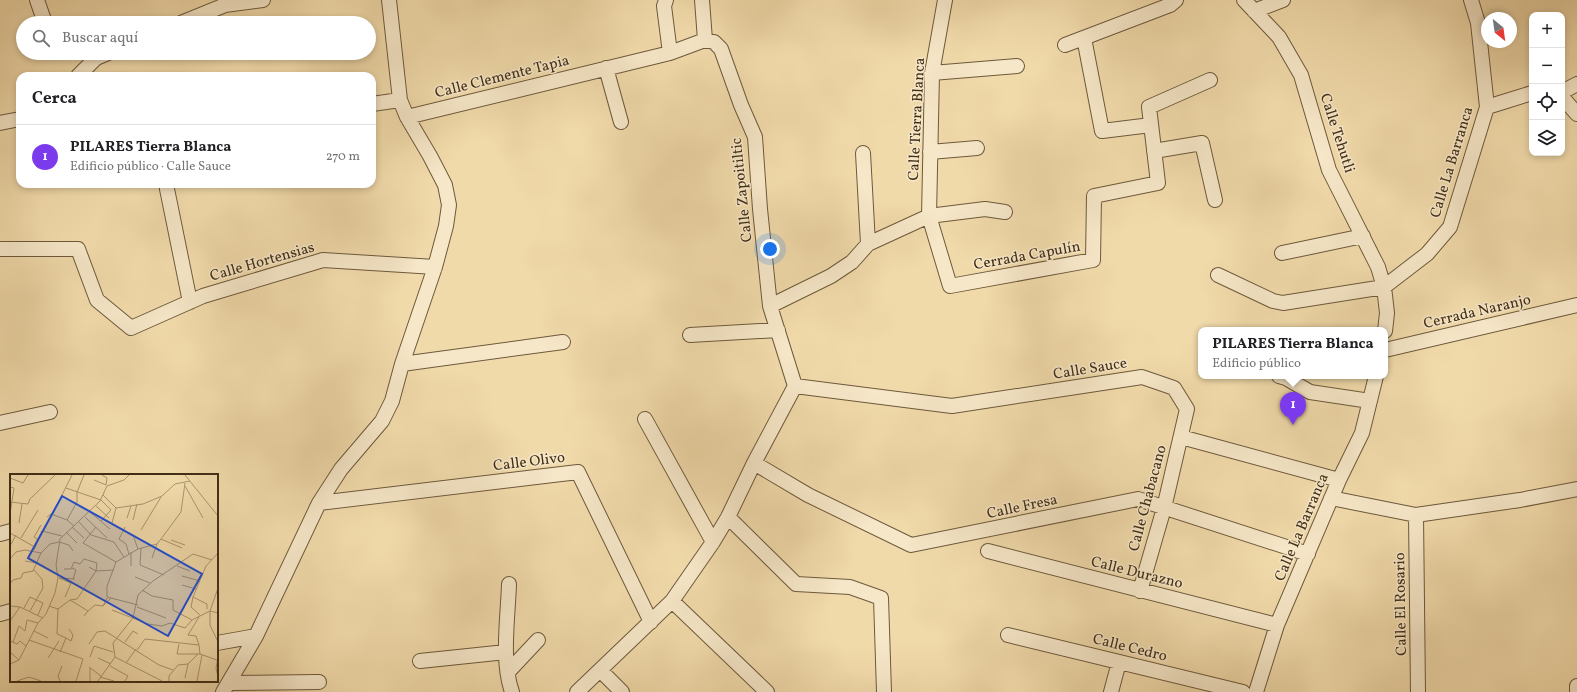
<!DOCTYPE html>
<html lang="es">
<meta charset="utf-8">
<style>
body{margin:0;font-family:Vollkorn,serif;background:#f2f2f2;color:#202124}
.controls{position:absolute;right:12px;top:12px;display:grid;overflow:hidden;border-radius:8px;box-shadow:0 2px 6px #0003}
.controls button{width:36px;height:36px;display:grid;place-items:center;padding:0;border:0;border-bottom:1px solid #e0e0e0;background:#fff;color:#202124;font:20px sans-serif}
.compass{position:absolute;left:1481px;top:12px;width:36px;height:36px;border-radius:50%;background:#fff;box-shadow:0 2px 6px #0003;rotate:151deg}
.you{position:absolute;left:770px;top:249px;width:14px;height:14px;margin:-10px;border:3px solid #fff;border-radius:50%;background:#1a73e8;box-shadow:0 0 0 6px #1a73e833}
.badge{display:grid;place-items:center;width:26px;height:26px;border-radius:50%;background:#7c3aed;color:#fff;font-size:13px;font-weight:700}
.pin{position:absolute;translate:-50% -33px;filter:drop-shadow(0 1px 2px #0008)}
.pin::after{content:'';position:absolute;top:21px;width:14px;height:12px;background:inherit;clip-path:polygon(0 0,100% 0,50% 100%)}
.popup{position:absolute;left:1198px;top:327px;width:190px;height:52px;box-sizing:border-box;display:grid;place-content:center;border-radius:8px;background:#fff;filter:drop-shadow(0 1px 3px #0005);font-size:13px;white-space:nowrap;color:#757577}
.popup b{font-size:15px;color:#202124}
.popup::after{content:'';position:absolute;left:50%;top:100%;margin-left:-8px;border:8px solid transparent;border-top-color:#fff}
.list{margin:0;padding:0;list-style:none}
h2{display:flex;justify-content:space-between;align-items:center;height:52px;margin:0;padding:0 16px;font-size:17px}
h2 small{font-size:13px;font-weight:400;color:#757577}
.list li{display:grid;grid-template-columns:26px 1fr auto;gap:12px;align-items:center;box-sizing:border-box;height:64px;padding:0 16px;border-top:1px solid #e0e0e0}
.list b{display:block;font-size:15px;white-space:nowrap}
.list p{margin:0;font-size:13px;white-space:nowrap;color:#757577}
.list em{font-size:13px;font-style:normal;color:#757577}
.icon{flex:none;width:22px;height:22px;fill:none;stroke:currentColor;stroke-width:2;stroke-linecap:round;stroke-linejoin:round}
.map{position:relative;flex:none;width:1577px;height:692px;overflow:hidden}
.search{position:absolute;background:#fff;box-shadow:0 2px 6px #0003;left:16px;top:16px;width:360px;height:44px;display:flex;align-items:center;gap:10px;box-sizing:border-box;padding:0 14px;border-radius:22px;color:#757577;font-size:15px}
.panel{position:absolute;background:#fff;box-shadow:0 2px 6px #0003;left:16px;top:72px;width:360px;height:116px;border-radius:12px}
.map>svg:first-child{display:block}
</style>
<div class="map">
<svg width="1577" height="692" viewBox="0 0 1577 692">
<rect width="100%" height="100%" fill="#f1daaa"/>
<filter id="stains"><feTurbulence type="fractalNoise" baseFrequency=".005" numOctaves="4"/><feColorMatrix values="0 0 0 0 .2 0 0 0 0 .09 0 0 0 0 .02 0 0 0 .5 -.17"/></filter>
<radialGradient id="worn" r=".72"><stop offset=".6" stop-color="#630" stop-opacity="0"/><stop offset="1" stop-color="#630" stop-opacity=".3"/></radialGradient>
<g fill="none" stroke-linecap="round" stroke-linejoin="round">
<defs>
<path id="minor" d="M37 0 45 23
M702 0 705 40
M945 0 932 73 929 216 950 286 1093 260 1094 196 1158 183 1149 107 1210 80
M1244 0 1279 37 1301 75 1329 170 1378 267 1384 287 1387 313 1385 331
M1254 11 1283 0
M181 23 225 5 263 0
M1084 38 1102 131 1151 125
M1065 45 1170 5 1176 0
M670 53 705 40 714 42 721 49 741 105 755 137 760 209 770 306 795 386
M606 68 621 122
M932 73 1017 66
M78 76 96 58 108 53
M1562 92 1577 84
M1562 97 1577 114
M372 104 400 100
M1487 107 1532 93
M407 117 670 53 664 6 666 0
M0 123 20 119
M1154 151 1202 143 1215 200
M930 152 977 148
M863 153 868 244
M167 189 190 302
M0 249H78L97 300 131 328 203 296 323 260 435 267
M1282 253 1363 236
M1218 275 1273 301 1283 303 1384 287 1427 254 1450 227 1487 107 1478 23 1471 0
M770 306 831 276 852 262 868 244 929 216 985 209 1005 212
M690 335 778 330
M1385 350 1577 305
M402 364 563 342
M1279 376 1286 378 1310 392 1370 401
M795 386 952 406 1142 377 1174 388 1187 409 1164 508 1140 591
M645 419 713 542
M0 423 50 412
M1181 437 1339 480
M754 463 808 495 911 545 1138 499 1308 554
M1331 498 1416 515 1520 500 1577 489
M319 503 578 472 651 622
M1416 515 1418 692
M728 517 796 584 850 587 881 598 884 692
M0 534 11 531
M988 551 1277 625
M509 584C508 617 501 661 512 692
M672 601 767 692
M0 614 11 611
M1008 635 1243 692
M217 643 256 636
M420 661 506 652
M601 671 622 692
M508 672 538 640
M230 683 319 682
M1577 686V690
M223 692 256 636 319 503 341 469 382 421 392 401 402 364 435 267 446 226 449 205 445 185 430 156 407 117 400 100 389 0
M577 692 672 601 713 542 728 517 754 463 795 386
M1111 692 1119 662
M1256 692 1277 625 1339 480 1362 433 1376 376"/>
</defs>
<use href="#minor" stroke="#6d593c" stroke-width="16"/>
<use href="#minor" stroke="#f6e7c8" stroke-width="14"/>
</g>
<g text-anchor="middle" stroke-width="3" stroke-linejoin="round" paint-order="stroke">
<g font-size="15" fill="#412e17" stroke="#f6e7c8">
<text transform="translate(502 76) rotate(-14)" y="5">Calle Clemente Tapia</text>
<text transform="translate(916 119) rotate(-87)" y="5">Calle Tierra Blanca</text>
<text transform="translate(1338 133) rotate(72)" y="5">Calle Tehutli</text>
<text transform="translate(1451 162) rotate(-73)" y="5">Calle La Barranca</text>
<text transform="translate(741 190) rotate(-96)" y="5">Calle Zapoitiltic</text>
<text transform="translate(1027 255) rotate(-10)" y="5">Cerrada Capulín</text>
<text transform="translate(262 261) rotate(-16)" y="5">Calle Hortensias</text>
<text transform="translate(1477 311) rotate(-13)" y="5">Cerrada Naranjo</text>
<text transform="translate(1090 368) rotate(-9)" y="5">Calle Sauce</text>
<text transform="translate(529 461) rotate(-7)" y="5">Calle Olivo</text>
<text transform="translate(1147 498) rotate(-75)" y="5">Calle Chabacano</text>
<text transform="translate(1022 506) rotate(-12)" y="5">Calle Fresa</text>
<text transform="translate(1301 527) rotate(-67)" y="5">Calle La Barranca</text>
<text transform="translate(1137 572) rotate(14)" y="5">Calle Durazno</text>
<text transform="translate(1400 604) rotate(-91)" y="5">Calle El Rosario</text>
<text transform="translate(1130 647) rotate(14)" y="5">Calle Cedro</text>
</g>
</g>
<g transform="translate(10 474)">
<rect width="208" height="208" fill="#f1daaa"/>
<path fill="none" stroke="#ab956f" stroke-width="1" d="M92 1 97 4 96 11M175 1 208 42M0 4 13 9 18 1M84 6 96 11M175 12 193 44M0 13 4 14 0 40M56 14 91 26 101 36 91 47M93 21 106 34M51 23 62 1M0 28 18 30 20 25 45 1M86 32 99 44M106 34 133 30 152 22 165 10 180 7M80 38 100 55M37 43 41 40 57 46 64 52M75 43 97 64M117 44 121 32M57 46 67 28V18L74 1M123 46 127 30M69 48 81 61 104 68 114 83M9 49 12 30M102 49 106 34M62 53 74 64M86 53 73 69 106 88M115 53 109 65 116 70 119 80M131 56 151 23M56 58 67 69M0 59 23 72M123 61 128 75M11 64 28 36M27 65 24 63 31 51M151 65 172 74M161 66 175 71M49 68 59 71 63 77M0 72 6 61M131 74 130 91 154 101M24 76 32 57 52 62M121 78V92M142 84 147 70M0 85 6 78 15 76 31 79M15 87 27 89M106 88 128 75 147 70 151 65 171 38 175 9M167 92 180 97M79 93 86 97 104 96M62 94 66 96 63 105M172 102 190 107M125 103 140 109M49 104 61 109 55 123M49 104 65 105M0 110 3 106 11 104 13 99 23 97 31 79 40 70 49 68M172 111 186 115M208 114 200 137V151L208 168M132 116 142 122 163 126V136L182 146 200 137 208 139M183 123 197 130V135M101 124 97 123V112L106 88M60 126 78 137 74 142M0 132 10 133 33 144M39 132 48 135 60 126 67 125 86 97 87 89 74 85 70 90 64 88 61 95H54M93 132 101 124 128 131M127 133 156 144M14 134 20 123 33 129 28 141M48 135 47 160 56 164 50 178M102 136 138 150 152 152 160 149 175 154 182 146M20 137 33 114 32 105 24 96M78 137 85 131 93 132 97 124M190 141 181 133 183 123 196 92 208 79M189 143 178 161 186 162 189 171M0 147 10 133M24 157 38 164M56 164 61 167 63 161 59 155M19 166 73 185 66 207M0 167 7 170 10 167 16 172M3 168 9 152 15 157 17 146 28 149M115 168 123 157 128 160M79 170 87 158 95 157 149 191 163 196M169 170 167 180H190L207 186M127 176 135 165 189 171 190 180M0 178 9 186M80 183 84 172 103 178M208 183 206 194 208 203M38 184 49 167M88 184 101 190M116 189 126 175M0 190 9 186 28 149 36 140 45 119 48 104 46 91 50 65 90 27 97 12 114 6 119 1M100 192 118 202 115 207M79 193 91 202M90 203 104 207M175 204 178 190M7 207 19 203 31 207M50 207 48 202 52 192M80 207V194M88 207 105 183M152 207 105 183 103 169 123 144 128 121 143 107 183 80 202 86M159 207V202L168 191 178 190 188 180M187 207 192 181"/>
<path fill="#1d4ed8" fill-opacity="0.15" stroke="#1d4ed8" stroke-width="2" d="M52 22 192 100 158 162 18 84Z"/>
<rect width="208" height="208" fill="none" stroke="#412e17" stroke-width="2"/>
</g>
<rect width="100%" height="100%" filter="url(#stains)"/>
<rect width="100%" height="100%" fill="url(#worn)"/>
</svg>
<div class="controls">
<button>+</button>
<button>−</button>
<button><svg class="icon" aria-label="locate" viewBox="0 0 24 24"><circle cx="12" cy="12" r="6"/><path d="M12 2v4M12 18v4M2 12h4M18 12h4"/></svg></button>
<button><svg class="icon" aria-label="layers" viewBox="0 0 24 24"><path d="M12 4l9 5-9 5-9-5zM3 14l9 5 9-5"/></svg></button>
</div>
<svg class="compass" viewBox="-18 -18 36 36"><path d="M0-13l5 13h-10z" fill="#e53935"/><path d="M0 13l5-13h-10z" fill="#757577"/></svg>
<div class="you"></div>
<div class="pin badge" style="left:1293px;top:425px">1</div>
<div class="popup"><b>PILARES Tierra Blanca</b>Edificio público</div>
<div class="search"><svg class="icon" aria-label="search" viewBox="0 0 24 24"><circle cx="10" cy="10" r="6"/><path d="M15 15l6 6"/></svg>Buscar aquí</div>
<section class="panel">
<h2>Cerca<small></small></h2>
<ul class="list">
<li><span class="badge">1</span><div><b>PILARES Tierra Blanca</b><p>Edificio público · Calle Sauce</p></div><em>270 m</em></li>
</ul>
</section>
</div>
